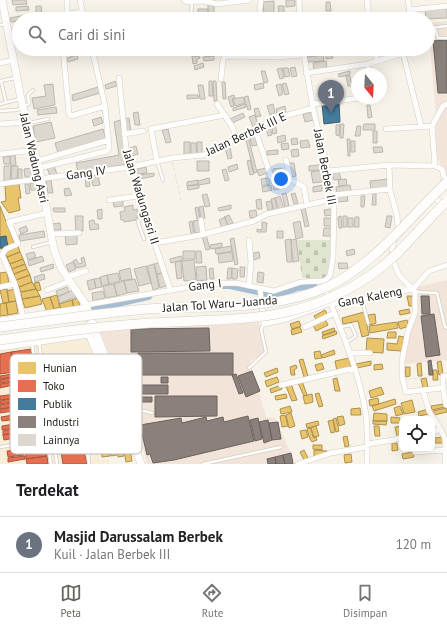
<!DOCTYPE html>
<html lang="id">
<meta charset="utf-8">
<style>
body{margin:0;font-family:"PT Sans",sans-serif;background:#f6f6f6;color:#202124}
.controls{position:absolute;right:12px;bottom:12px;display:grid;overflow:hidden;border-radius:8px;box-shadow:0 4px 16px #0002}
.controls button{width:36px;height:36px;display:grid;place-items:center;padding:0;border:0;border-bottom:1px solid #e0e0e0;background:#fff;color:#202124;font:20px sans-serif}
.compass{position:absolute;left:351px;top:68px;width:36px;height:36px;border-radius:50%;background:#fff;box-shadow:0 4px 16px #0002;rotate:162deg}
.you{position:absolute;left:281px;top:179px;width:14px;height:14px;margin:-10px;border:3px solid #fff;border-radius:50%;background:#1a73e8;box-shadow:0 0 0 6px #1a73e833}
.badge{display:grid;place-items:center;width:26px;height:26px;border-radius:50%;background:#6a665d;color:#fff;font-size:13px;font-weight:700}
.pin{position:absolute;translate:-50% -33px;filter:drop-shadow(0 1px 2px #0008)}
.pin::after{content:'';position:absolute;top:21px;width:14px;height:12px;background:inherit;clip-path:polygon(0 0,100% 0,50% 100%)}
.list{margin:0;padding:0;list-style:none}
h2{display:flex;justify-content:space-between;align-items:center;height:52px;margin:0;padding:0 16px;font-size:17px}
h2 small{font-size:13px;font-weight:400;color:#757577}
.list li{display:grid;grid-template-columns:26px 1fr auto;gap:12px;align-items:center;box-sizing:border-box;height:56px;padding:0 16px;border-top:1px solid #e0e0e0}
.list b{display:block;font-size:15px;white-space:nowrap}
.list p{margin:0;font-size:13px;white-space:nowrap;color:#757577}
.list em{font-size:13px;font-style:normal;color:#757577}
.icon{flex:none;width:22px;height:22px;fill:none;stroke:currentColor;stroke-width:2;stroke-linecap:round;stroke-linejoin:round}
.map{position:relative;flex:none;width:447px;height:464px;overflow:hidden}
.search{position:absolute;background:#fff;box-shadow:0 4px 16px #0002;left:12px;right:12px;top:12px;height:44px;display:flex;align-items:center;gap:10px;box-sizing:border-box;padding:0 14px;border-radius:22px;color:#757577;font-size:15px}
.sheet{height:108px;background:#fff}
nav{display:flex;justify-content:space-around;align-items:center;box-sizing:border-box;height:56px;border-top:1px solid #e0e0e0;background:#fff;font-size:11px;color:#757577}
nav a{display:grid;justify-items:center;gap:2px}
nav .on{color:#6a665d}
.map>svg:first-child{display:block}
</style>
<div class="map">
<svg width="447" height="464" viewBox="0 0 447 464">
<defs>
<pattern id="cemetery-stones" width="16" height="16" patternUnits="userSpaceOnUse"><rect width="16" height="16" fill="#dfe5cf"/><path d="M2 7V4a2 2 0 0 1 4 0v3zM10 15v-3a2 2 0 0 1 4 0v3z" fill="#bfc4b1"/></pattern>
</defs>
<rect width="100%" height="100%" fill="#f8f3e9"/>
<path fill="#f8eed8" d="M88 332 113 410 122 419 104 422 97 426 88 446 100 447V460L109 459 110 464H0V348Z"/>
<path fill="#f2e4d9" d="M447 21V176L435 153 436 117 428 23Z
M447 280V360L405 364V343L416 319V287Z
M259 322 265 353 250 361 266 417 275 418 296 464H147L133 410 100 332Z"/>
<path fill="url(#cemetery-stones)" d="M297 240H331V266L327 277 322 279 302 278Z"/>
<path fill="#e9c46a" stroke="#ac9150" d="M19 184 21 198H18L20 210 9 213 1 202 6 201 5 186Z
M0 206 15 245 0 249Z
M18 246 20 252 7 257 4 251Z
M20 252 23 259 10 264 7 257Z
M23 259 25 264 12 269 10 264Z
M25 264 27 269 14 274 12 269Z
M27 269 30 275 16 280 14 274Z
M7 272 9 284 0 285V273Z
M30 275 32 282 19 287 16 280Z
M32 282 36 289 21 292 19 287Z
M39 282 41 290 37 291 34 283Z
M7 289 9 302 3 303 0 290Z
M14 289 16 301 9 302 7 291Z
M36 289 40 296 22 299 21 292Z
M57 295 60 307 54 309 50 297Z
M40 296 42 304 25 308 22 299Z
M407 296H412L414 306H409Z
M50 297 55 311 47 312 42 299Z
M78 298 80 307 74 309 72 300Z
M72 300 75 310 62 311 59 304Z
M16 301 18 313 8 315 6 303Z
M6 303 8 315 0 316V304Z
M409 309 410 313 400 315 399 311Z
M325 310 328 315 317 321 314 316Z
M364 312 369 335 362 337 358 321 343 324 342 318Z
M375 314 376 323 370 325 368 315Z
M325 319 328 325 316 331 313 325Z
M407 320 409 326 400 329 398 322Z
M299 321 301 326 292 329 290 324Z
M397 322 398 328 370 333 369 326Z
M300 327 302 332 292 335 291 330Z
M334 328 335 331 323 335 322 332Z
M336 331 337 334 323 339 322 336Z
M388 332H396V338H387Z
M399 336 404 337 402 351 387 350V343L397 344Z
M367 338 384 339 383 353 366 352Z
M334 350 335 354 323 358 321 355Z
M320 351 322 358 315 359 314 352Z
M349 358 351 367 337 371 335 361Z
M303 359 308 376 304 377 299 360Z
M371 361V365L357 368 356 364Z
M441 361 443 374 439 375 437 362Z
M322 363 324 369 317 371 315 365Z
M421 363 422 376H418L417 364Z
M382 364 383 369 374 370V365Z
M296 365 297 368 294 370 295 375H291L290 367Z
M405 367H410V376L406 377Z
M277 368 278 372 266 377 264 373Z
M433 370H437L438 380H433Z
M277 377 279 382 267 387 265 381Z
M337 378 340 391H335L333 379Z
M426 378 428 387 423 388 421 379Z
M302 381 307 395 304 396 298 383Z
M291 384 297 400 292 401 286 386Z
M281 385 282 389 271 393 270 389Z
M381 387 384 394 371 398 369 391Z
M319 393 323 406 319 407 315 394Z
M286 394 287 398 276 400 275 396Z
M312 394 313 402 305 404 303 396Z
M378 398 379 404 370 406 369 400Z
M395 399 396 404 374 411 372 406Z
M412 400 415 412 404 414 401 403Z
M444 404 445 407 432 410 431 406Z
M290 406 292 412 281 414 280 409Z
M400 406 403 414 396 416 394 408Z
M360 408 361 415H351V409Z
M446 408 447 412 434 415 433 411Z
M428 409 429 414 419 416 418 412Z
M291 413 295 426 289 428 286 415Z
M374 413 387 414V421H373Z
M285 415 288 426 282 427 280 416Z
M343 416 345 424 339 426 337 417Z
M391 417 400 418V423H391Z
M336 418 339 431 336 432 333 419Z
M333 420 335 432 331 433 328 421Z
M318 421 319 425 307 428 306 424Z
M373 421H387L386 425 373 424Z
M316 426 319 436 313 437 311 428Z
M374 426H379L380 436H375Z
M402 426V435L397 436 395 427Z
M311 428 314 438 316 437 317 440 312 442 310 439 307 429Z
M306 430 308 437 302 439 300 431Z
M347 436 349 446 345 447 343 437Z
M444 437V443H435V438Z
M115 443 117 455 111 456 109 444Z
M392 443H397L398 450 392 451Z
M313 445H322V450L313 449Z
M122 446 124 456 118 457 117 447Z
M109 447 110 456 102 457 101 448Z
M130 449 132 461 126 462 124 450Z
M304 450 308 458 304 460 300 452Z
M314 450 327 451 326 455 314 456Z
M413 452 414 457 403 459 402 454Z
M351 454 352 462 345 463 344 455Z"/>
<path fill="#e76f51" stroke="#ab563e" d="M31 349 34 369 14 372 11 352Z
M11 352 14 372 0 374V354Z
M88 364 96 419 84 421 86 436 82 444 87 464H63L61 452 66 451 53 370Z
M12 374V377L0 379V376Z
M14 377V381L0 383V380Z
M13 382V385L0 388V384Z
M16 394 17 398 0 400V396Z
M15 398 16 401 0 404V401Z
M17 402 18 406 0 409V405Z
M12 407 13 411 0 413V410Z
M19 414V419L2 421 1 417Z
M20 423V427L2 430V426Z
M20 427 21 431 3 435V431Z
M20 432 21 437 4 440 3 435Z
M46 445 47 456 26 459 25 448Z
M23 449 24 455 8 457 7 451Z
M25 456V459L8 462V458Z
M47 456 48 464H27L26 459Z"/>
<path fill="#457b9d" stroke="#395e73" d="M339 102 340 122 324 124 322 104Z
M6 236 8 247 0 248V237Z"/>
<path fill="#8a817c" stroke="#6a625c" d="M447 40V93H438L433 41Z
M421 296H429L430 314H422Z
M434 314 440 355 426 357 421 316Z
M209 328 210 351 131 352V329Z
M138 353H233V375H138Z
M431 360 433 375H429L428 361Z
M252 371 260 391 246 397 238 376Z
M236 374 243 393 239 394 232 375Z
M161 377H168V383H161Z
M132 385H168V394H132Z
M155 396H217V416L155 417Z
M139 397H152V402H139Z
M248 416 254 441 174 460 153 463 150 454 147 455 140 425 181 418 182 423 206 417 207 421 223 417 224 422Z
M258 418 262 439 255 441 250 420Z
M268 420 272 440 264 443 259 422Z
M278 422 281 439 272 440 269 423Z
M291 453 293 464H285L283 455Z
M283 455 285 464H276L275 457Z
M275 457 276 464H268L267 459Z"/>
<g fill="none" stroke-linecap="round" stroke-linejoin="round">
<path stroke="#a5bdd2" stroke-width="8" d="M222 285H230L276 295 297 287 313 285
M90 309 148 296"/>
</g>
<path fill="#dcd8cf" stroke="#bcb7af" d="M12 0H26L27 4 13 5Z
M286 0H295V6L286 7Z
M274 1V13L264 14 263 2Z
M326 2H330L331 11H326Z
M208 4H214V15L208 16Z
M28 6 29 10 16 11V7Z
M36 6H41L42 16H36Z
M278 6H284V15H279Z
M447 7V18L426 19 425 9Z
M198 9H208V13H198Z
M299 12V16H286L285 13Z
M26 15V19H19V21L11 22 10 18Z
M264 15H275V19H264Z
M332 52 333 58 326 59V53Z
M77 55 78 59 68 62 67 58Z
M323 55 324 61 308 62 307 57Z
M192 56H199L200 58 197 59V63L193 64Z
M214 56V60L204 61 203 57Z
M326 61 327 68 314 70 313 63Z
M203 63 204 67 195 70 194 66Z
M295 67 297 76 292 77 290 68Z
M282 68 284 78 280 79 277 69Z
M283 68H288L290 76 285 77Z
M261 71H265L268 82 264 83Z
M350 71V75L339 77 338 74Z
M346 76H350L352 86H348Z
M115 81 117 86 106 89 105 85Z
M209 81H212L213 96H209Z
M213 81H216L217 101H214Z
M222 82H225L226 99H223Z
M263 83 264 88 255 90 254 85Z
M286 83 289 94 285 95 282 84Z
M53 84 55 105 34 109 32 98 46 96 44 85Z
M281 84 283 94 279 96 276 85Z
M198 85H203L205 99H200Z
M98 87 100 93 73 101 72 95Z
M328 89H332L333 99 329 100Z
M187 95H198L199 98 187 99Z
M234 95 235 98 232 99 234 106 231 107 228 97Z
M248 96 251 109 248 110 244 97Z
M243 97 245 103 235 106 233 99Z
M245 104 246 107 233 111V108Z
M273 104 275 113 270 115 267 106Z
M367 105H370L372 117 368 118Z
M285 106 286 112 277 114 276 109Z
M56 107 57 113 38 115 37 110Z
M258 108 261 116 256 117 254 109Z
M138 112 140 125H135L133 113Z
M312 112 314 120 305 122 303 114Z
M243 113 245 117 232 123 230 119Z
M255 115 258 125 253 127 249 117Z
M101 117 103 123 94 126 92 120Z
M129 118 131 132 125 133 124 119Z
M120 120 129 164 78 172 76 163 119 155 114 122Z
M51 122 55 138 36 142 33 126Z
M269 124 272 135 268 136 265 125Z
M275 124 277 133 273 134 271 125Z
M340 124H344L343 138H340Z
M364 124H375V130H363Z
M336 125H340L339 136 336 135Z
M357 126H361L360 136H355Z
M103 129 106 139 58 153 55 143Z
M168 129 171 142 166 143 162 130Z
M373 131H377V143H373Z
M254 133 257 145 252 146 249 135Z
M285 135 286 141 278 143 277 137Z
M245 136H248L257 172 254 173Z
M297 138 298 144 292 145 291 139Z
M347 139H350V156H348Z
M308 140 310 147 301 148 300 141Z
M351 141H355V152H351Z
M184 142H190V155H184Z
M197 142H202V154H197Z
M191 143H196L197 154H191Z
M288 143 289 149 282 150 281 144Z
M136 146 138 154 131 156 130 148Z
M230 147 232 158 228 159 225 148Z
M373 147H382L383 152 374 153Z
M298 149 299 156 292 157 291 150Z
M278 150V154L267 155V151Z
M15 155 16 165 11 166 10 156Z
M10 156V164H4L3 157Z
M250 160 254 174 250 175 247 161Z
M197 161H209V171H197Z
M289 163H294L296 176 291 177Z
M237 164 238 169 229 172 228 167Z
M326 164V169L309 171V166Z
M4 166H11L10 181H4Z
M12 166H18L17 179H11Z
M54 166 57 174 50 176 47 168Z
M146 167 147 173 138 174 137 169Z
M33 168V177H25L24 169Z
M266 168 267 173 259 176 257 170Z
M282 168V173L273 174V169Z
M18 169H22V179H18Z
M226 169 229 180 225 181 222 170Z
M326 170 328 181 313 183 311 172Z
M339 172 341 179 334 180 332 173Z
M154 173V176L140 179 139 175Z
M98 175 100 185 93 186 91 176Z
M85 176H88L90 186 86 187Z
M281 177 282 183 272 184 271 178Z
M209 178 210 183 199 185 198 181Z
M269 178 270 184 262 186 261 179Z
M346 179 347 185 339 186 338 180Z
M388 179 389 188 371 190 370 181Z
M51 180 53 193H48L46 181Z
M198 180V184L187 186V182Z
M30 183H38L39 190H31Z
M25 184H29L30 193 26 194Z
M283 184 284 188 274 190 273 185Z
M199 185V188L188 190 187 186Z
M271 185 272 190 263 192 262 187Z
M322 185V191L313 192V187Z
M350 185 351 191 337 194 336 187Z
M69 188 72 195 65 196 64 189Z
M286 193 289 206 285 207 282 194Z
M295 193 298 203 294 204 291 194Z
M373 193H376V205H372Z
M207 194 210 206 205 207 202 195Z
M347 194 348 201 337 202 336 196Z
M280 196 284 208 279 210 275 198Z
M361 196H365L364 207H361Z
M275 198 277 210 274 211 271 199Z
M261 199 262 209H257L256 200Z
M123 200V206L114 207 113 201Z
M271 201 273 209 268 211 266 202Z
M133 205V210L137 209 138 218H136V220L124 222V220H121L120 212 125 211 124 207Z
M231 205V209L219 211 218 208Z
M203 206 205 218 201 219 199 207Z
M198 207 200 219H197L195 208Z
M53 208H65V212H54Z
M305 208 309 226 305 227 301 209Z
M102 209V219H98L97 210Z
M331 209 332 215 325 216 324 210Z
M256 210 257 217 250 218 249 211Z
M229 215 233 223 228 225 224 217Z
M75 216H83V231L76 232Z
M341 216 342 228H339L338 217Z
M343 216H347V227H343Z
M387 216H392L390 228 385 227Z
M225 217 228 225 222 228 219 220Z
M355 217H359V227H354Z
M324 218H333V226H324Z
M348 218H353V227H348Z
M94 220 95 224H98L99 229 90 230 89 221Z
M201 220 202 232 195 233 193 221Z
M192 221 194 234H191L189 222Z
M300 221 303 237 296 239 293 223Z
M262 222 267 223 266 232H257V229L262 230Z
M60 223 61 230H52V224Z
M26 226 28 231 21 234 19 229Z
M324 228H332V236H323Z
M44 231 45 237 20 241 19 235Z
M277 231H283V238H277Z
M77 233V244L66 245 65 234Z
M206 235 210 249 206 250 202 236Z
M234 238 238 264 235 265 230 239Z
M291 239 292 262H287L285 240Z
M296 239 299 261 293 262 291 240Z
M222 243V247L211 249 210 245Z
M231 246 232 251 216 254 215 249Z
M354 249 355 254 347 256 346 251Z
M183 251H195V259H183Z
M196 251H201L202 263H196Z
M34 252 36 257 28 260 26 254Z
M232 252 233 261 219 263 218 254Z
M259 252 260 258 254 260 253 253Z
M42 256 44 261 29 266 28 261Z
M181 256 183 260 171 263 170 259Z
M84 257 86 266 77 268 73 261 76 259 79 264 82 263 81 258Z
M194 260 196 280 184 281 182 261Z
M181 261 182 278 177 279 175 262Z
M73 262 76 269 69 272 66 265Z
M161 262 163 273 157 274 154 264Z
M338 263H347L348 268 339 269Z
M53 264 54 268 41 272 40 268Z
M154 264 159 288 153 290 147 266Z
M146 266 151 283 139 286 134 269Z
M206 266 207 280 197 281 196 267Z
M240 267H245L244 277H240Z
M130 268 132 279 121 281 119 271Z
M213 268 214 279H210L209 269Z
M228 268H232L231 279H227Z
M232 268 238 269 237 279H232Z
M258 272 264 273 263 283 257 282Z
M118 273 120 281 109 284 107 275Z
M163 273 166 286 160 288 157 274Z
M44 274 45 279 35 282 34 277Z
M107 275 109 284 102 286 100 277Z
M100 278 102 287 96 288 94 279Z
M94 279 96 288 89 290 87 281Z
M135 279 139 291 127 293 124 281Z
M124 281 127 293 117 296 114 284Z
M114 284 117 296 106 298 103 286Z
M67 287 69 292 58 296 56 291Z
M73 290 76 297 60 303 58 297Z
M103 291 105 298 93 301 92 293Z"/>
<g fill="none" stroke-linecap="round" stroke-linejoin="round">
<defs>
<path id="lane" d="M191 19 192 2
M0 25 7 24
M435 28 438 38H447
M432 42 430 28 447 26
M0 81 15 78
M1 81 6 102
M0 104 20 99
M0 111 17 110 29 104 28 95 33 90
M29 123 48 119
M157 161 163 180
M144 239 138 222 140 219 145 217
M33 247 52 242
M416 292 437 293 445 327 447 328
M362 300 368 323
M341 327 351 325 356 336 347 342
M39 343 57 464
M32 344 51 464
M42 361 89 356 107 416 123 414
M249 368 266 352 261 329 264 324
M123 406 152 413
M0 447 54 439
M89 464C86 443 91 430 107 416
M203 464 281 447"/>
<path id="street" d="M67 0V14
M80 0 84 19
M184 0 187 2 203 1 218 4 249 0
M299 0 300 19
M367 0 369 19
M408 0 411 19
M409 10 447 6
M62 19 67 14 83 12
M259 19 261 0
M63 49 69 114 71 116 105 106
M225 49V56
M374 49 377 61
M413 49 403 53 421 126
M0 63 14 60
M368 64 369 74
M306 73 368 64 403 53
M119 78 126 148 139 196 170 289
M221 79 223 60 225 56 277 57 303 55
M217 104 233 128 236 138
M312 104 360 98
M0 124 26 122
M432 126 435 166
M432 126 443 106 447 104
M255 129 271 177
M386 129 432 126
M124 134 143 131
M0 154 34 150
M286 160 290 179 304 187 307 205
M37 161 109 140
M157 161 151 129 225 115
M389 165 390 190 397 216 398 227 392 248 393 260 399 275 415 292V313L408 331 402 361V377L406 392 423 390 429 411 441 430 445 439V464
M39 168 107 151 109 148 105 106 92 49
M328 171 389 165 435 166 442 169 445 180 443 183
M0 184 131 167 172 158 204 155 274 119 313 108
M333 195 390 189
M430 196 445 205
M109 200 139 196
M201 220 203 234
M51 234 79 233
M249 240 251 262 249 286
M155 243 201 235 254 221 267 214 334 199
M2 255 6 249 18 244 9 222 47 213
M2 255 15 284 23 317
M67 277 86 271
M324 286C340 328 359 370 366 415 368 431 367 448 367 464
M0 287 15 284
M260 289 264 324 287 319 331 303
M47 290 70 281
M331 304 413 289 429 271 447 265
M86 305 207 284 236 283 274 291 301 282 323 281 327 279 330 275 333 258 334 199 313 108 303 49
M305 327 335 313
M350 353H370
M281 385 355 368
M443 388 446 405
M423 390 443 388V376H447
M432 431 441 430
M367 444 394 440 402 437
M415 452 446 450
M298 464 331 453 367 447"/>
<path id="secondary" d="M2 0 21 99 39 168 54 250 61 268 86 305 119 394 120 403 141 464
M0 321 87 308
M89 325V334L114 396 120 403
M0 347 89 334"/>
</defs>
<use href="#lane" stroke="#d2cec6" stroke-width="4"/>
<use href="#street" stroke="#d2cec6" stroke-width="6"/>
<use href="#secondary" stroke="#d2cec6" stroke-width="8"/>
<path stroke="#e4e2df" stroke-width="1" stroke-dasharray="4 2" stroke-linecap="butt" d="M172 162 182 203
M407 379 428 377"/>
<use href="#lane" stroke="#fefdfc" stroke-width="2.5"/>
<use href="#street" stroke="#fefdfc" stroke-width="5"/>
<use href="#secondary" stroke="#fefdfc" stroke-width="7"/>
<defs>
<path id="highway-bridge" d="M0 327C49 321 98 313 147 309 207 305 274 312 329 286 377 262 409 218 447 182
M0 340C50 333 100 326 150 323 234 318 299 325 371 275 400 255 422 225 447 201"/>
</defs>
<use href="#highway-bridge" stroke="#d2cec6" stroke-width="10" stroke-linecap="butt"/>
<use href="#highway-bridge" stroke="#fefdfc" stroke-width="9"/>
</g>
<g text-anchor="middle" stroke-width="4" stroke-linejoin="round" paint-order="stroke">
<g font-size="12" fill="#1e1a12" stroke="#fff">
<text transform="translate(246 134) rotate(-25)" y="4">Jalan Berbek III E</text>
<text transform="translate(34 158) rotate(77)" y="4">Jalan Wadung Asri</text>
<text transform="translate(325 167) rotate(79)" y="4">Jalan Berbek III</text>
<text transform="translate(86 173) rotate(-8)" y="4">Gang IV</text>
<text transform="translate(141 197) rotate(73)" y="4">Jalan Wadungasri II</text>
<text transform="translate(205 285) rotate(-7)" y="4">Gang I</text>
<text transform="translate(370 297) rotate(-11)" y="4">Gang Kaleng</text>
<text transform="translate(220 304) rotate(-4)" y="4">Jalan Tol Waru–Juanda</text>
</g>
</g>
<rect x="10" y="354" width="132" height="100" rx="6" fill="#fff" stroke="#bcbab8" stroke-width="1"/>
<rect x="18" y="362" width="18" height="12" fill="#e9c46a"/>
<rect x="18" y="380" width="18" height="12" fill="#e76f51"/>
<rect x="18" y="398" width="18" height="12" fill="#457b9d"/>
<rect x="18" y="416" width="18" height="12" fill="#8a817c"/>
<rect x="18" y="434" width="18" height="12" fill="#dcd8cf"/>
<g font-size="11" fill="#1e1a12">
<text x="43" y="372">Hunian</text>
<text x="43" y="390">Toko</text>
<text x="43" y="408">Publik</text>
<text x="43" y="426">Industri</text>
<text x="43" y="444">Lainnya</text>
</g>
</svg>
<div class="controls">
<button><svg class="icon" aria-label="locate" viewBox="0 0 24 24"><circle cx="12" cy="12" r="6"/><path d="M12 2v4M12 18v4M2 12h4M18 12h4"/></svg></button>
</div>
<svg class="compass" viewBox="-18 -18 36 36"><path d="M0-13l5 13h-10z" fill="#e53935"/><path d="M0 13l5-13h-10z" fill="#757577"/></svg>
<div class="you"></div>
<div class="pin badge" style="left:331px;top:113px;background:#6b7280">1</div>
<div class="search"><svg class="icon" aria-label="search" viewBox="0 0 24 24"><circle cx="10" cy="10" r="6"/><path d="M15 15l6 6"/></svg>Cari di sini</div>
</div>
<section class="sheet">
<h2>Terdekat<small></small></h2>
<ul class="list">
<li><span class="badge" style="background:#6b7280">1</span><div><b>Masjid Darussalam Berbek</b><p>Kuil · Jalan Berbek III</p></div><em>120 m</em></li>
</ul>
</section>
<nav>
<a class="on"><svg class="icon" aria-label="map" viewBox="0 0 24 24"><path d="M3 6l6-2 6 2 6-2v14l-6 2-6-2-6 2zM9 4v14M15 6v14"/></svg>Peta</a>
<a><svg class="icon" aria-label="directions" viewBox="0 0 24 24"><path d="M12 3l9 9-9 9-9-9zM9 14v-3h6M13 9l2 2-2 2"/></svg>Rute</a>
<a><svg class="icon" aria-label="saved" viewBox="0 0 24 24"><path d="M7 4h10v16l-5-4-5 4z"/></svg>Disimpan</a>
</nav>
